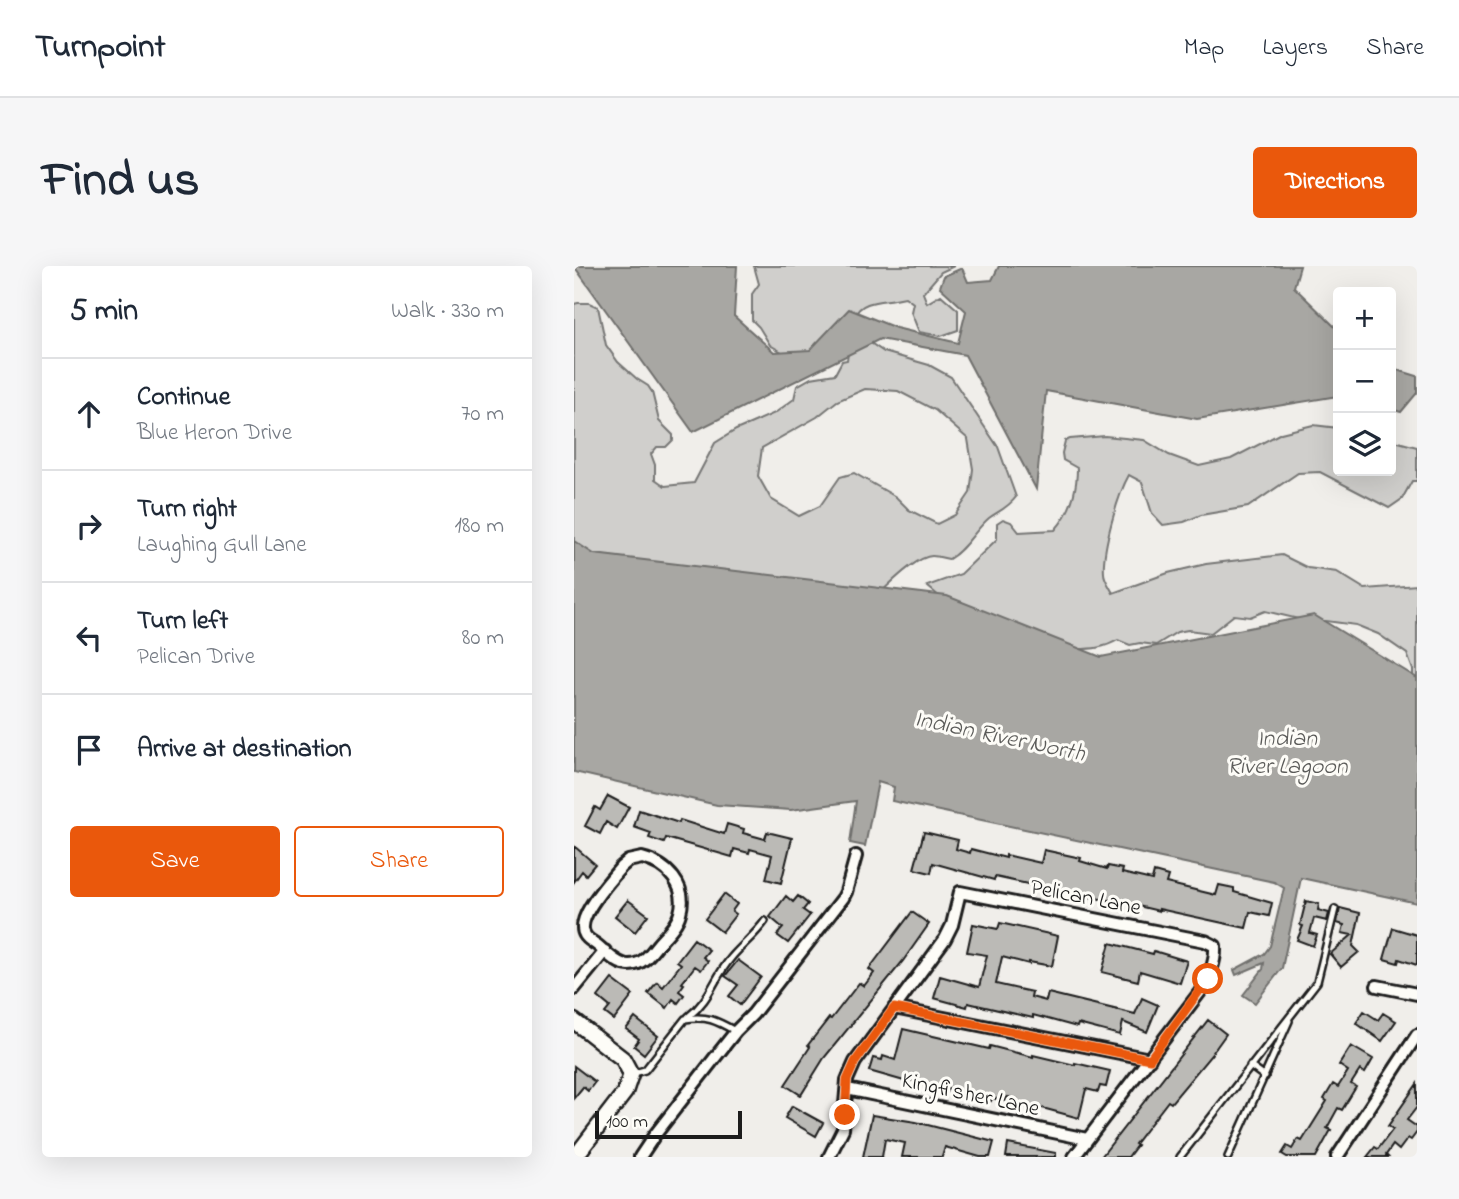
<!DOCTYPE html>
<meta charset="utf-8">
<style>
body{margin:0;font-family:"Indie Flower",sans-serif;background:#f6f6f7;color:#1f2937}
.controls{position:absolute;right:21px;top:21px;display:grid;overflow:hidden;border-radius:7px;box-shadow:0 7px 28px #0002}
.controls button{width:63px;height:63px;display:grid;place-items:center;padding:0;border:0;border-bottom:2px solid #e0e1e3;background:#fff;color:#1f2937;font:35px sans-serif}
.scale{position:absolute;left:21px;bottom:18px;width:147px;box-sizing:border-box;padding-left:7px;border:4px solid #1c1c1c;border-top:0;font-size:19px;line-height:24px;white-space:nowrap;color:#1c1c1c;-webkit-text-stroke:5px #fdfcf7;paint-order:stroke}
.stop{position:absolute;width:21px;height:21px;margin:-16px;border:5px solid #ea580c;border-radius:50%;background:#fff}
.stop.end{background:#ea580c;border-color:#fff;box-shadow:0 2px 7px #0008}
.list{margin:0;padding:0;list-style:none}
h2{display:flex;justify-content:space-between;align-items:center;height:91px;margin:0;padding:0 28px;font-size:30px}
h2 small{font-size:23px;font-weight:400;color:#747a83}
.list li{display:grid;grid-template-columns:46px 1fr auto;gap:21px;align-items:center;box-sizing:border-box;height:112px;padding:0 28px;border-top:2px solid #e0e1e3}
.list b{display:block;font-size:26px;white-space:nowrap}
.list p{margin:0;font-size:23px;white-space:nowrap;color:#747a83}
.list em{font-size:23px;font-style:normal;color:#747a83}
.actions{display:flex;gap:14px;padding:21px 28px}
.actions a{flex:1;padding:16px 0;border:2px solid #ea580c;border-radius:7px;text-align:center;font-size:24px;color:#ea580c}
.actions .main{background:#ea580c;color:#fff}
.icon{flex:none;width:38px;height:38px;fill:none;stroke:currentColor;stroke-width:2;stroke-linecap:round;stroke-linejoin:round}
.map{position:relative;flex:none;width:843px;height:891px;overflow:hidden;border-radius:7px}
header{display:flex;align-items:center;gap:42px;box-sizing:border-box;height:98px;padding:0 35px;background:#fff;border-bottom:2px solid #e0e1e3}
header strong{font-size:33px}
nav{display:flex;gap:38px;margin-inline-start:auto;font-size:24px}
.intro{display:flex;align-items:center;justify-content:space-between;box-sizing:border-box;height:168px;padding:0 42px}
h1{margin:0;font-size:49px}
.button{padding:18px 32px;border-radius:7px;background:#ea580c;color:#fff;font-size:24px;font-weight:700}
main{display:flex;gap:42px;padding:0 42px}
aside{flex:1;background:#fff;border-radius:7px;box-shadow:0 7px 28px #0002}
.map>svg:first-child{display:block}
</style>
<header>
<strong>Turnpoint</strong>
<nav><a>Map</a><a>Layers</a><a>Share</a></nav>
</header>
<div class="intro"><h1>Find us</h1><a class="button">Directions</a></div>
<main>
<aside>
<h2>5 min<small>Walk · 330 m</small></h2>
<ul class="list">
<li><svg class="icon" aria-label="ahead" viewBox="0 0 24 24"><path d="M12 20V5M6 11l6-6 6 6"/></svg><div><b>Continue</b><p>Blue Heron Drive</p></div><em>70 m</em></li>
<li><svg class="icon" aria-label="right" viewBox="0 0 24 24"><path d="M7 20v-9h11M14 6l5 5-5 5"/></svg><div><b>Turn right</b><p>Laughing Gull Lane</p></div><em>180 m</em></li>
<li><svg class="icon" aria-label="left" viewBox="0 0 24 24"><path d="M17 20v-9H6M10 6l-5 5 5 5"/></svg><div><b>Turn left</b><p>Pelican Drive</p></div><em>80 m</em></li>
<li><svg class="icon" aria-label="arrive" viewBox="0 0 24 24"><path d="M6 21V4h12l-3 4 3 4H6"/></svg><div><b>Arrive at destination</b></div></li>
</ul>
<div class="actions"><a class="main">Save</a><a>Share</a></div>
</aside>
<div class="map">
<svg width="843" height="891" viewBox="0 0 843 891">
<rect width="100%" height="100%" fill="#f0eeea"/>
<filter id="ink" filterUnits="userSpaceOnUse"><feTurbulence type="fractalNoise" baseFrequency=".0143" numOctaves="2"/><feDisplacementMap in="SourceGraphic" scale="14" xChannelSelector="R" yChannelSelector="G"/><feConvolveMatrix kernelMatrix="1 2 1 2 8 2 1 2 1" color-interpolation-filters="sRGB"/></filter>
<g filter="url(#ink)">
<path fill="#d0cfcc" stroke="#767674" stroke-width="2" fill-rule="evenodd" d="M180 0H380L367 6 349 27 353 37 367 29 384 44V64L367 70 345 66 337 46 339 37 331 31 326 32C311 36 287 33 281 50L245 86 208 90V86L196 79 185 61 178 54V28L185 18Z
M4 37H15L24 41 32 79 44 96 63 113 74 120 78 126 85 155 99 169V174L92 181H83L77 188 81 199V213L91 220 120 217 141 177 162 164 201 147 220 133 223 120 237 112 261 108 268 95 273 94 274 88 291 77 298 78 310 86 355 99 377 111 424 181 442 231C435 241 425 245 415 252 400 265 392 283 375 293 369 292 364 290 358 290 344 290 319 315 308 325L0 286V38ZM291 123 324 125 361 144 394 173 399 203 396 227 381 249 363 258 335 244 322 231 280 207 266 211 246 240 225 250 197 233 184 210 188 182 243 151 263 135Z
M739 159 764 162V205H817V174L843 181V215H838L828 233 815 242 746 206 724 207 674 241 627 249 610 256 589 259 578 247 568 216 555 209C544 228 528 284 530 307 530 313 536 321 539 327L594 307 632 298 708 289 734 302 763 306 791 323 843 319V426L839 414V404L833 388 804 368 782 359 752 355H733L691 345 676 351 660 349 637 367 614 364 603 366 582 379 566 377 556 379 544 374C530 382 519 383 503 383L366 331 353 320 387 308 423 273V257L429 253 437 256 445 266 481 264C496 247 503 225 503 202L489 194 488 187 491 175 496 173 531 170 570 174 595 189 625 200 657 193 707 167Z"/>
<path fill="#a8a7a3" stroke="#706f6d" stroke-width="2" d="M0 0H163L160 50 200 86 236 84 275 43 322 62 384 77 392 45 366 21 370 10 388 2 394 16 418 14 425 0H726L720 21 764 64V130L623 153 472 125 462 223 391 89 306 73 119 166Z
M817 102 843 110V127L827 146 817 143Z
M0 275 20 288 373 330 527 391 740 349 843 412V637L727 612 708 702 681 737 669 729 689 703 690 697 662 709 660 704 690 688 696 680 710 622 700 616 318 535 320 521 304 516 291 580 276 577 282 535 217 544 143 539 0 506Z"/>
<path fill="#bbbab6" stroke="#1c1c1c" stroke-width="2" d="M34 530 55 541 43 563 32 556 26 568 11 560 21 541 26 544Z
M65 544 105 557 106 554 150 568 153 558 170 563 169 567 191 573 193 566 218 572 207 617 192 613 198 589 176 583 175 587 160 583 158 591 92 572 90 577 75 572 77 567 60 561Z
M350 566 384 574 382 583 396 587 397 583 432 592V589L467 597 470 584 507 592 506 595 533 603 534 600 549 603 548 607 578 614 580 606 594 610 592 617 642 629 645 619 660 622V626L698 637 695 650 676 646 672 662 585 643V645L543 635 519 632 478 620 477 623 421 611 420 614 359 597 357 607 340 603Z
M0 580 21 598 12 609 8 605 0 616Z
M150 628 163 638 158 645 162 648 148 666 131 653Z
M212 630 219 636 224 630 234 638 229 644 236 649 214 677 203 669 209 662 196 651Z
M54 634 74 649 61 666 41 650Z
M732 635 745 638 744 644 755 647 753 655 740 652 736 667 743 669 739 680 723 674 729 660 726 659Z
M766 642 786 647 779 680 785 686 767 701 756 688 778 669 768 667 770 659 763 657Z
M338 646 355 658 329 695 250 792 227 829 211 819 236 781 234 779 255 752 257 753 285 717 290 720 300 707 295 703Z
M426 657 484 670 478 700 455 696V698L428 691 422 718 458 726 457 731 472 735 474 727 561 748 568 732 584 739 573 766 549 756 546 769 504 758 503 761 459 749V752L394 737 393 741 360 732 366 710 405 721 413 689 393 686 399 658 424 663Z
M819 662 843 669V699L825 693 824 697 810 693Z
M120 673 135 684 129 691 134 695 127 704 121 700 108 717 110 718 105 725 110 729 104 737 99 733 93 742 74 727 83 716 89 721 107 698 103 695Z
M536 677 579 688 580 685 613 695 606 717 566 705 564 715 528 706Z
M164 694 187 711 166 739 155 730 164 719 151 710Z
M38 713 59 729 40 754 31 747 36 741 24 731Z
M790 745 804 754 809 747 822 755 808 775 782 757Z
M61 752 84 770 70 788 60 780 65 773 52 763Z
M634 754 652 768 637 789 597 837 594 835 561 878 563 879 554 891H527Z
M329 763 415 783 416 780 459 791V789L501 799V797L536 805 532 821 526 820 524 826 512 823 505 852 461 840 460 843 442 838 443 833 433 831 431 835 418 832 417 835 373 823 372 826 331 812 330 815 295 805 299 792 308 794 309 790 321 794Z
M777 780 799 793 791 807 786 804 777 818 782 821 768 844 764 842 753 862 757 864 742 891H713L708 888 713 880 718 883 724 873 728 875 753 835 750 833 759 818 764 821 774 805 765 799Z
M0 800 21 816 14 825 9 821 0 832Z
M843 818V841L833 854 843 861V866L837 874 834 872 825 884 819 879 812 889 814 891H793L801 881 804 883 819 863 814 860Z
M218 840 249 857 242 870 211 852Z
M298 849 342 856 420 876 416 891H406L371 881 368 891H328L331 877 311 873 308 891H289Z
M434 878 482 887V891H432Z"/>
<g fill="none" stroke-linecap="round" stroke-linejoin="round">
<defs>
<path id="service" d="M114 751C137 733 139 713 157 692 168 679 181 669 191 655
M676 800 691 811
M60 807 71 804 111 753C134 750 141 754 161 765
M606 891 743 716 761 643
M654 891 715 755"/>
<path id="minor" d="M68 592C93 598 114 620 106 647 103 659 92 669 84 678 76 688 69 699 55 699 43 699 32 686 23 679 19 676 13 673 11 669 0 652 36 615 47 601L54 595Z
M803 720 843 728
M0 723 31 685
M320 742 576 793
M273 823 513 873
M66 891 80 870 143 789 162 765 179 748 269 632 272 626 282 590
M255 891 269 863 273 814 281 796 371 673 378 659 386 626 631 675 641 680C642 697 635 712 626 726L500 891
M763 891 843 769"/>
<path id="tertiary" d="M0 755 49 793 57 808 51 826 1 891"/>
</defs>
<use href="#service" stroke="#1c1c1c" stroke-width="10"/>
<use href="#minor" stroke="#1c1c1c" stroke-width="16"/>
<use href="#tertiary" stroke="#1c1c1c" stroke-width="19"/>
<use href="#service" stroke="#fdfcf7" stroke-width="5"/>
<use href="#minor" stroke="#fdfcf7" stroke-width="10"/>
<use href="#tertiary" stroke="#fdfcf7" stroke-width="14"/>
</g>
</g>
<g fill="none" stroke-linecap="round" stroke-linejoin="round" filter="url(#ink)">
<path stroke="#ea580c" stroke-width="9" d="M271 849 273 814 281 796 320 742 576 793 634 713"/>
</g>
<g text-anchor="middle" stroke-width="6" stroke-linejoin="round" paint-order="stroke">
<g font-size="23" fill="#1c1c1c" stroke="#fdfcf7">
<text transform="translate(512 630) rotate(11)" y="8">Pelican Lane</text>
<text transform="translate(397 827) rotate(12)" y="8">Kingfisher Lane</text>
</g>
<g font-size="24" font-style="italic" fill="#5b5b59" stroke="#fdfcf7">
<text transform="translate(426 469) rotate(12)" y="8">Indian River North</text>
<text x="713" y="479">Indian<tspan x="713" dy="28">River Lagoon</tspan></text>
</g>
</g>
</svg>
<div class="controls">
<button>+</button>
<button>−</button>
<button><svg class="icon" aria-label="layers" viewBox="0 0 24 24"><path d="M12 4l9 5-9 5-9-5zM3 14l9 5 9-5"/></svg></button>
</div>
<div class="scale">100 m</div>
<div class="stop" style="left:634px;top:713px"></div>
<div class="stop end" style="left:271px;top:849px"></div>
</div>
</main>
